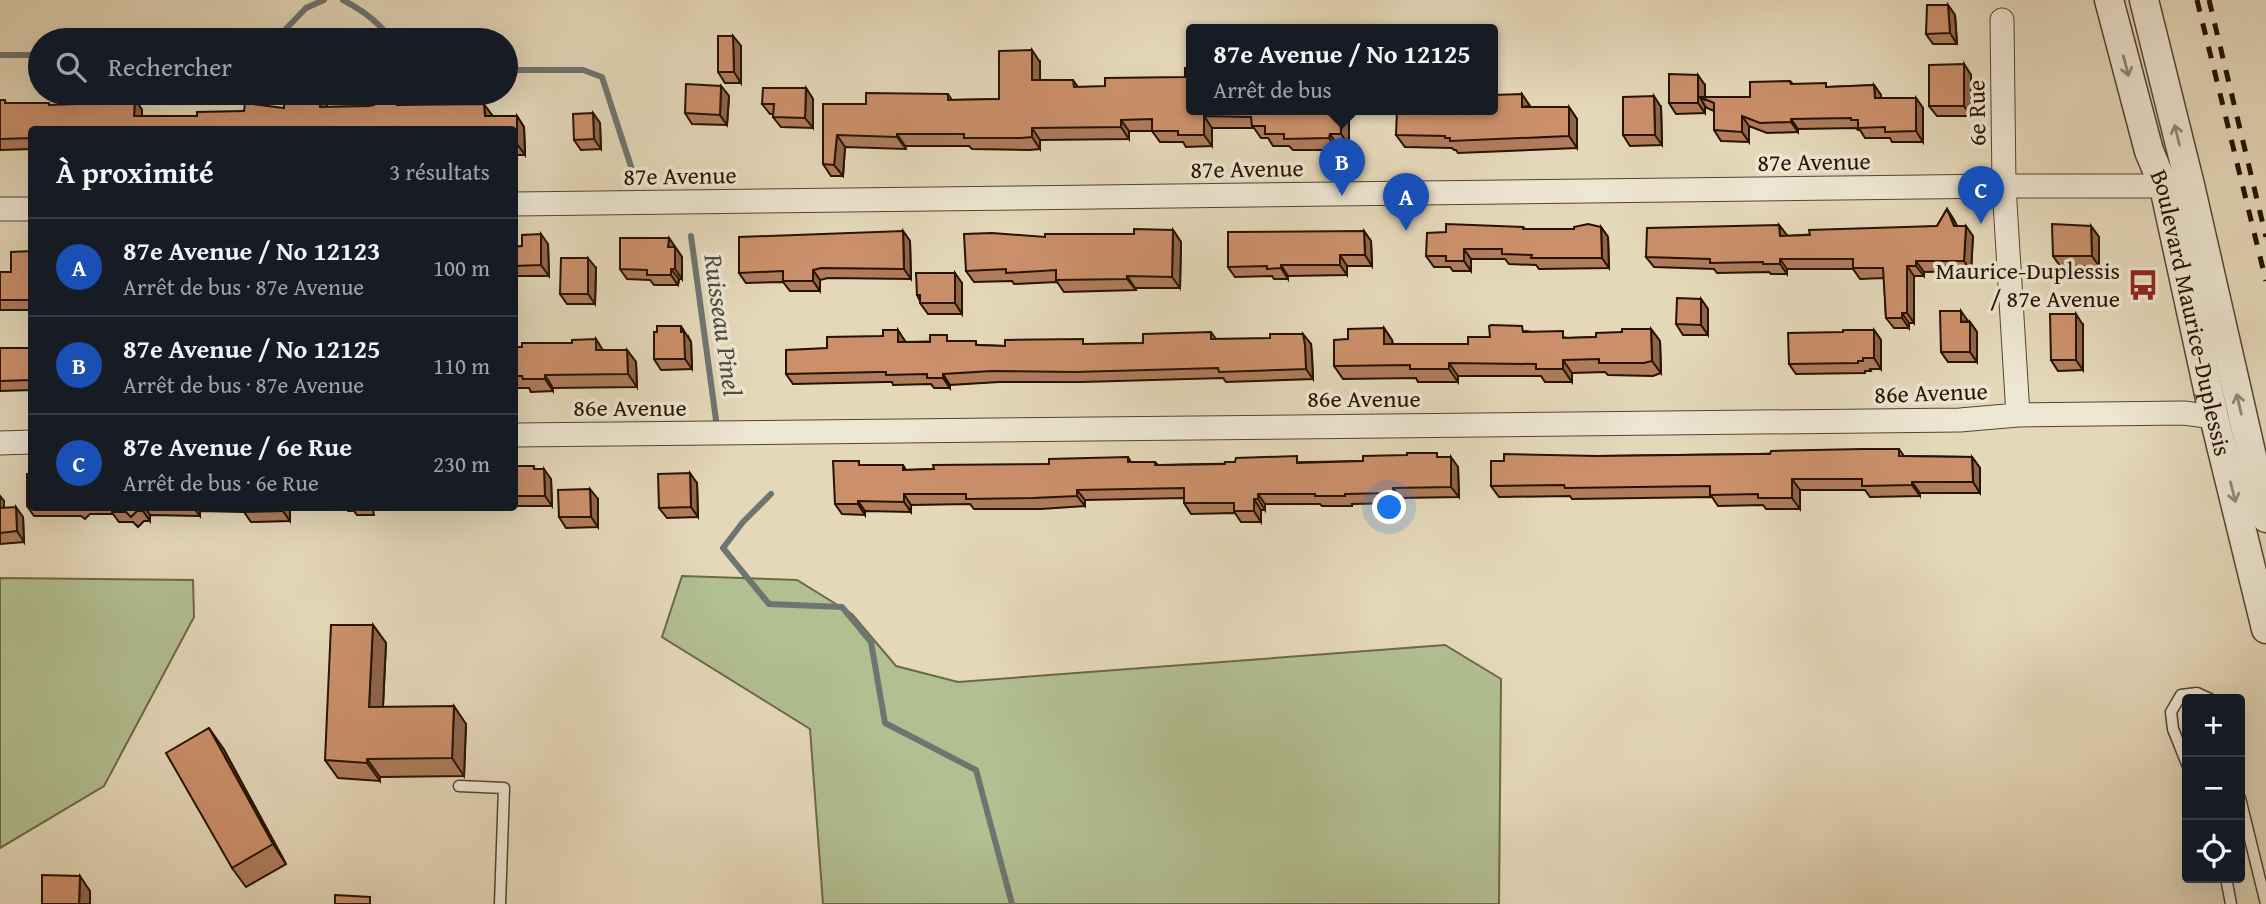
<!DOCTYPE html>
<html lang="fr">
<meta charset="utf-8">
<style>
body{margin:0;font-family:"Gentium Book Plus",serif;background:#242831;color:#f1f3f6}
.controls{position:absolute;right:21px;bottom:21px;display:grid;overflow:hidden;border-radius:7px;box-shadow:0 7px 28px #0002}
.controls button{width:63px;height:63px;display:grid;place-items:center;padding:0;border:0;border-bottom:2px solid #363941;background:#171b24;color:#f1f3f6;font:35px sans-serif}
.you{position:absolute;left:1390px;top:508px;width:24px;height:24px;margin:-18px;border:5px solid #fff;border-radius:50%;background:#1a73e8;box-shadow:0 0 0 10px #1a73e833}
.badge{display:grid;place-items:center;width:46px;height:46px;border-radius:50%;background:#2563eb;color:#fff;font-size:23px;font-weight:700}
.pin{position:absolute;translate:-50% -58px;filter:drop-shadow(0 2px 4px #0008)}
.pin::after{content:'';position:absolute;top:37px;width:24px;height:21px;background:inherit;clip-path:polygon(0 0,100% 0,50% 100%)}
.popup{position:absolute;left:1186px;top:24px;width:312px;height:91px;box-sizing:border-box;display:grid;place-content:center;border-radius:7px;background:#171b24;filter:drop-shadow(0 2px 5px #0005);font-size:23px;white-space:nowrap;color:#9ea1a6}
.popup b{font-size:26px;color:#f1f3f6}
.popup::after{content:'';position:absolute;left:50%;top:100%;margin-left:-14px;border:14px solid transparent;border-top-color:#171b24}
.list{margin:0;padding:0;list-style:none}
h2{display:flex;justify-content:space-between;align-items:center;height:91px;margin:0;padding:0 28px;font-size:30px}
h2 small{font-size:23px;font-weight:400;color:#9ea1a6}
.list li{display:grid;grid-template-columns:46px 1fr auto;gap:21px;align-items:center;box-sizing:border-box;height:98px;padding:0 28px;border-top:2px solid #363941}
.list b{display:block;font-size:26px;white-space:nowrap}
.list p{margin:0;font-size:23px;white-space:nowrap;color:#9ea1a6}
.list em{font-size:23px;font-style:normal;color:#9ea1a6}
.icon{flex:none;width:38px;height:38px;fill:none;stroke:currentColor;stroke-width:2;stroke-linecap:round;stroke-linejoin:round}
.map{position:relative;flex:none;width:2266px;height:904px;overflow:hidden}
.search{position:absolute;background:#171b24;box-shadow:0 7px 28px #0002;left:28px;top:28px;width:490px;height:77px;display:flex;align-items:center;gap:18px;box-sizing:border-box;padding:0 24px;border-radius:38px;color:#9ea1a6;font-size:26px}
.panel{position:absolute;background:#171b24;box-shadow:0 7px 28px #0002;left:28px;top:126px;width:490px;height:385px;border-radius:7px}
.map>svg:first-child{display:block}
</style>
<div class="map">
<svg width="2266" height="904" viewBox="0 0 2266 904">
<rect width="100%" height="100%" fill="#e4d8b9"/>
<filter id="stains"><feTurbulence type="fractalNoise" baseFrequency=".00286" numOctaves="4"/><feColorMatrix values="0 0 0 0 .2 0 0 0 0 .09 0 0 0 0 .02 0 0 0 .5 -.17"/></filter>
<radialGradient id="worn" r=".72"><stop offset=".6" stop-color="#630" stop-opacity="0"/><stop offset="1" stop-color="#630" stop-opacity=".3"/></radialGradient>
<path fill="#b2bf91" stroke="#6d6849" stroke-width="2" d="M682 576 797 580 852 614 896 666 958 682 1445 645 1501 679 1499 904H823L810 729 662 637Z
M0 578 193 580 194 617 104 786 0 848Z"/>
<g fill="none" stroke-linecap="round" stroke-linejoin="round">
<path stroke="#6d7571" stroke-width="6" d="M343 0C362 10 380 22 391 40
M266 40 282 33 306 8 324 0
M0 55H40
M506 70H583L602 77 635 179
M691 236 716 420
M771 494 743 522 723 548 769 604 842 607 871 642 885 723 976 770 1012 904"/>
<defs>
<path id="service" d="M2187 764 2173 729 2171 712 2181 695 2197 693 2210 699
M459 786 504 788 500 904
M2240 798 2266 904
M2226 878 2231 904"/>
<path id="minor" d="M2002 20 2004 186 2018 415
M514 204 2004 186H2177
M0 209H32
M514 435 1960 420 2018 415 2184 413 2214 417
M0 443 32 442"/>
<g id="tertiary">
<path id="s1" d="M2109 0 2149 151 2164 187 2214 417 2266 629"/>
<path d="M2144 0 2190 185 2266 518"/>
</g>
</defs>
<use href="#service" stroke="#57442f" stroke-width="13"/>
<use href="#minor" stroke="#57442f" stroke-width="25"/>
<use href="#tertiary" stroke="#57442f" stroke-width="31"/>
<use href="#service" stroke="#ede6d2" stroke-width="10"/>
<use href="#minor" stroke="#ede6d2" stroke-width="23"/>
<use href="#tertiary" stroke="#ede6d2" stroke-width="28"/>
<path stroke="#281201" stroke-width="5" stroke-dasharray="12 12" stroke-linecap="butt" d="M2197 0 2266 281
M2209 0 2266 237"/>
</g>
<path fill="#af7c5c" stroke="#281201" stroke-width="2" d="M1948 5 1955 15 1957 44H1933L1926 34Z
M733 36 741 46V83H725L718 72Z
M1040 62V80H1073L1078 87 1192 110H1343L1349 118V146H1338V150H1293L1289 146H1273L1268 138H1261L1254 128H1212V146L1186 147 1183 142H1160L1152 131H1129V139L1040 140V149L1029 150 972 149 969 146H905L906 149 845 147 843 176H831L823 164V104H866L948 94 952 100 999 99Z
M1964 64 1971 75V116H1937L1929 106Z
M1790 81 1793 84 1828 87 1874 85 1881 95V98H1916L1923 108V142H1892L1890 138H1865L1860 130H1858L1856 128 1798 129V132L1767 133 1749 126V142L1721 141 1714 130V111L1707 108 1705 106V113L1676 114 1669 103 1705 85V97H1750Z
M721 86 729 96 727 125 692 124 685 113Z
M806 88 813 99V128L781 127 773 117 774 114H770L762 104Z
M374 93H399L405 101V105L492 115V116H517L524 127 525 155H514V130H32V149L0 150V100L7 103 50 105 110 103 135 99 142 110V116H197L244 111 284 108 319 94 327 105V107L369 106 374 105Z
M1530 107H1569L1577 119V148L1458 153 1456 150H1454L1452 148 1405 147 1396 135Z
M1661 107 1662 145 1630 146 1623 135Z
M593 113 600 123 601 149 581 150 574 140Z
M1947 209 1954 220 1957 226 1973 236 1971 271 1924 272V276H1914V323H1909V328H1894L1886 318 1884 278 1860 279 1853 269H1787V274H1771L1769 272 1717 273 1714 269 1654 267 1646 257 1779 225 1787 236 1937 226Z
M2091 226 2099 237V266H2060L2053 256Z
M1523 227 1525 229H1574L1601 227 1608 237 1609 268 1539 269 1536 265 1509 264 1505 259H1471V271H1453L1450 267H1434L1426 256 1446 232Z
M1173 230 1181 242 1180 288H1135L1136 290 1064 292 1057 282 1014 284 1012 281 974 282 966 271 1045 237 1134 234Z
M903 231 910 241 911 279 828 278 820 280V291H790L783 282 746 283 739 273Z
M1364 231 1371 241 1372 266H1347V275L1288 276V279H1274L1272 276 1235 277 1228 267Z
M669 238 682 257V279H679L678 285H654L650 280 627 279 620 269Z
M548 244 549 276H514V247Z
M32 251V310H0V272H11Z
M596 268 595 304H567L560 294Z
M962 283V314H928L920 303V301L917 295Z
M1701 299 1708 309V335H1683L1676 324Z
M1968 322H1970L1977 332V362H1948L1941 352Z
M2083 325V370L2058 371 2051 360Z
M1384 328 1392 340 1393 344H1468L1490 337 1526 331 1568 338 1596 337 1622 332 1651 329 1660 341 1661 373 1653 376 1608 375 1605 372 1572 373V382H1545L1541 376H1458V382H1418L1416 378 1343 379 1334 366 1348 339Z
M1874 330 1881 340V369H1870L1871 371H1865V373L1796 374 1789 364 1843 332Z
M1211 332 1216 339 1311 344 1312 356 1313 379 1226 382 1223 378 1082 382H999L950 385V388H934L931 384 893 385 892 382H886L793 384 786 374 827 348 883 336 905 341V342L951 341 979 345 1005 346 1143 343Z
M688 336 691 342 692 369 661 370 654 359Z
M514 347 603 350H627L636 362 637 387 553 388V391L531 392 529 388H514Z
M0 348H32V390L0 391Z
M1899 449 1904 456 1972 457 1980 468V493H1920V496L1870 497 1865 490H1800V509H1766L1763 505 1718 506 1712 497 1572 499 1570 496 1499 497 1491 486 1598 456 1758 454Z
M1128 457 1131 462H1155L1158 465 1363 461 1440 457 1458 467 1459 497 1400 498V503L1352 504V506H1322L1320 504H1265V510H1261V522H1241L1235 513 1191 514 1184 503V498L1085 500V506L1041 509H974L970 504 911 505V512L865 511V515L842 514 835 504 861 465H903L906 470 934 469 1049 464Z
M514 466 536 469 551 479 552 506H514Z
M32 474V508H290V521L251 522 244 512 200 511V516L150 515V521H144L138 527 133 522H119L113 514H90L85 519 81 516H34L27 506Z
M697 483 698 517 667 518 659 508Z
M0 496 4 501V508L23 517 24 542 0 544Z
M598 499V527L566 528 559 517Z
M346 508H389V510H373L374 515H357L354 511H348Z
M461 508H491V510L462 509Z
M373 625 386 643 383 707 466 724 464 776 380 777V781L338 778 325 760Z
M223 748 286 864 246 887 232 868Z"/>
<path fill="#8e654b" stroke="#281201" stroke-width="2" d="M1948 5 1955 15 1957 44 1950 33Z
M733 36 741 46V83L734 72Z
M1032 50 1040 62V92L1032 80Z
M1964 64 1971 75V116L1964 106Z
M1698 75 1705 85V100L1700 97 1705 106V113L1698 103Z
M1874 85 1881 95 1882 108 1875 98Z
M721 86 729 96 727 125 720 115Z
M806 88 813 99V128L805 118Z
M397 93H399L405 101 404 116 397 105Z
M319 94 327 105 328 118 320 107Z
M1522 94 1530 106 1522 107Z
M1654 96 1661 107 1662 145 1655 135Z
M1916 98 1923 108V142L1916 131Z
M135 99 142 110V127L134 116Z
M484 104 492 115V127L485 116Z
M1569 107 1577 119V148L1569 136Z
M1340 110H1343L1349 118V146L1341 134Z
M593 113 600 123 601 149 594 139Z
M517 116 524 127 525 155 517 144Z
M1204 116 1212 128V146L1204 135Z
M1742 116 1749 126V142L1742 132Z
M1791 119 1798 129V132L1791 122Z
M1121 120 1129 131V139L1121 127Z
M1032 128 1040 140V149L1032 137Z
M897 134 905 146 906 149 897 137Z
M1330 134 1338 146V150L1329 138Z
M837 135 845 147 843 176 834 165Z
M1947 209 1954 220 1962 236 1954 226Z
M1779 225 1787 235V247L1780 236Z
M1966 226 1973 236 1971 271 1964 261Z
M2091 226 2099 237V266L2092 256Z
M1601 227 1608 237 1609 268 1602 258Z
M1173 230 1181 242 1180 288 1172 277Z
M903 231 910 241 911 279 904 269Z
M1364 231 1371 241 1372 266 1365 255Z
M541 234 548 244 549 276 541 265Z
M669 238 682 257V279L675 269 668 247Z
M1464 249 1471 259V271L1464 261Z
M1340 255 1347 266V275L1340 265Z
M588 258 596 268 595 304 588 294Z
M1780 259 1787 269V274L1780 264Z
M1916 261 1924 272V276L1916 266Z
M1281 265 1288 276V279L1281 268Z
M1907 266 1914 276V323L1907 313Z
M671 269 679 279 678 285 671 275Z
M813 270 820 280V291L813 281Z
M955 273 962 283V314L955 303Z
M1127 276 1135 288 1136 290 1127 279Z
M1701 299 1708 309V335L1701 325Z
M1961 311 1968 321 1961 322Z
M1902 313 1909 323V328L1902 318Z
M2076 314 2083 325V370L2076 360Z
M1970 322 1977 332V362L1970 352Z
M681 326 691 342 692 369 685 359Z
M1384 328 1392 340 1393 356 1384 344Z
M1651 329 1660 341 1661 373 1652 361Z
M898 330 905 341V353L898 342Z
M1874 330 1881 340V369L1874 358Z
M1303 334 1311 344 1312 356 1313 379 1306 369Z
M596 339 604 352 596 350Z
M627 350 636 362 637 387 628 374Z
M1563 360 1572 373V382L1563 369Z
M1449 363 1458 376V382L1449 369Z
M943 374 950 385V388L943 378Z
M545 375 553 388V391L545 379Z
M1451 457 1458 467 1459 497 1451 487Z
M1972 457 1980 468V493L1973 482Z
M544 469 551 479 552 506 545 496Z
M690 473 697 483 698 517 691 507Z
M1792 479 1800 490V509L1792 498Z
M1912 482 1920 493V496L1912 485Z
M1393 488 1400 498V503L1393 493Z
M590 489 598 499V527L591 517Z
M1077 490 1085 500V506L1077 496Z
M904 494 911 505V512L904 502Z
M1258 494 1265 504V510L1258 499Z
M0 496 4 501V518L0 512Z
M1254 499 1261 510V522L1254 511Z
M858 501 865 511V515L858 504Z
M16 507 23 517 24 542 17 531Z
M143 508H145L150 515V521L143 511Z
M194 508H198L200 511V516Z
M283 508H290V521L283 511Z
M373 625 386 643 382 725 369 707Z
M454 706 466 724 464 776 452 758Z
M209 728 223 748 286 864 273 844Z
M367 759 380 777V781L367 763Z
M80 876 90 891V904H79Z"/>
<path fill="#cb906b" stroke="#281201" stroke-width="2" d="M1927 5H1948L1950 33 1926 34Z
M718 36H733L734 72H718Z
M1032 50V80H1073L1074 87 1105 86V78L1185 77V68H1192V110H1340L1341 134H1330L1329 138 1284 139V134H1265V126H1252L1251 117 1204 116V135H1178V131H1152V119L1121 120V127L1032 128V137L1021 138H964V134H897V137L837 135 834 165 823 164V104H866V93L948 94V100L999 99V51Z
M1964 64V106H1929V65Z
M1669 74 1698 75V103H1669Z
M1790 81 1791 84 1826 83V87L1874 85 1875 98H1916V131L1885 132V127L1858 128V120H1851V118L1791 119V122L1760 123 1742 116V132L1714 130V103L1700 97H1750V82Z
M686 84 721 86 720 115 685 113Z
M763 88H806L805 118 773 117 774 104H762Z
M374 93H397V105L484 104 485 116H517V144H514V130H402L396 127V130H32V138L0 139V100H5V103H49V105L110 103 111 99H135L134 116H197V112L244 111 245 103 284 108 285 94H319L320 107 369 106 374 105Z
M1522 94V107H1569V136L1450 141V138H1445V136L1396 135 1397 110H1493V95Z
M1654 96 1655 135H1623V97Z
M593 113 594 139 574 140 573 114Z
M1947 209 1954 226H1966L1964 261H1916V266H1907V313H1902V318H1886L1883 268H1853V259H1780V264H1763V262L1710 263V259L1646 257 1647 228 1779 225 1780 236 1810 235 1809 230 1937 226Z
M1446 224 1523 227V229H1574V227L1588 224 1601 227 1602 258H1531L1532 255 1502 254V249H1464V261H1446V256H1426L1427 233 1446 232Z
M2052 224 2091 226 2092 256H2053Z
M1134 229 1173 230 1172 277 1127 276V279L1056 280V270L1006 273V269L966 271 964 234 992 233 1045 237V234H1134Z
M903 231 904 269 821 268 813 270V281H783V271L739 273V237Z
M1364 231 1365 255H1340V265H1281V268L1267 269V266L1228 267V232Z
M541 234V265L514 266V247L522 246V235Z
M620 238H669L668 247H675V269H671V275H647V270L620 269Z
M32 251V300H0V272H11V252Z
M561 258H588V294H560Z
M916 273H955V303H920V295H917Z
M1677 298 1701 299V325L1676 324Z
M1940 311H1961V322H1970V352H1941Z
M2050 314H2076V360H2051Z
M1491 325 1522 326 1523 332 1563 331V338L1596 337V333L1622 332V329H1651L1652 361 1644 363H1599V359L1563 360V369H1536V364L1449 363V369H1410V365L1334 366V340L1348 339V329L1384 328V344H1468V337H1490L1489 326Z
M657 326H681V332H684L685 359H654V332H657Z
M883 330H898V342H930V335H947V341H976V345L1005 346V340L1083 339V344L1143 343V334L1211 332V339L1270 338V334H1303L1305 345 1306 369 1219 372 1218 368 1075 372 992 371 943 374V378H927V374L886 375V372H879L786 374V350L827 348V337L883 336Z
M1843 330H1874V358H1863V361H1858V363L1789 364 1788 333 1843 332Z
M596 339V350H627L628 374 545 375V379H523L522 376H514V347H522V343H572V340Z
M0 348H32V380L0 381Z
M1862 449H1899V456L1972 457 1973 482H1912V485L1862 486V479H1792V498H1758V494L1710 495V486L1565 488 1564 485 1491 486V461H1504V454L1598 456 1758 454H1770L1771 451Z
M1407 453H1437V457H1451V487L1393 488V493L1345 494V496H1315V494H1258V499H1254V511H1234V503H1184V488L1077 490V496L1033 498 966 499V494H904V502L858 501V504H835L833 461H859V465H903V470L934 469 933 465 1049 464V459L1128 457V462H1155V465H1168L1225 464V462H1235L1236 458 1297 456V463L1363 461V456L1407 455Z
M514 466H534V469H544L545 496H514Z
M690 473 691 507 659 508 658 474Z
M27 474H32V506H27Z
M590 489 591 517H559L558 490Z
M16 507 17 531 0 533V508Z
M112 508H143V511H137L131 517 126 512H112Z
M243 508H283V511L243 512Z
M331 625H373L369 707 454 706 452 758 367 759V763L325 760Z
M209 728 273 844 232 868 166 753Z
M42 875 80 876 79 904H42Z
M335 895 370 897V904H335Z"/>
<defs><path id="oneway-shaft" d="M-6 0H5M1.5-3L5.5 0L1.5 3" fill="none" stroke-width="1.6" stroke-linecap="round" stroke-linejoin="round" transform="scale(1.75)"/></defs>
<g stroke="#948774">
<use href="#oneway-shaft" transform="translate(2126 66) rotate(75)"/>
<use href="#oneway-shaft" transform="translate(2177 135) rotate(-104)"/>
<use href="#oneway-shaft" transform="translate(2239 404) rotate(-103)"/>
<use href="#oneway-shaft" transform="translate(2233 492) rotate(76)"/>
</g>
<defs>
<symbol id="bus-bare" viewBox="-9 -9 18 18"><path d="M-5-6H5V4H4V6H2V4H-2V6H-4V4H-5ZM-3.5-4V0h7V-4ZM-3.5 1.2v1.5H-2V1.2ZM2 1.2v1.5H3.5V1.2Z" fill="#8f2418" stroke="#ede6d2" stroke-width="2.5" paint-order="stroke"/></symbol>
</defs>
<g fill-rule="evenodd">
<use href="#bus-bare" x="2121" y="263" width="44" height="44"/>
</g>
<g text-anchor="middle" stroke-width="7" stroke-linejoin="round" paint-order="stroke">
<g font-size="24" fill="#281201" stroke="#ede6d2">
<text transform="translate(1977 113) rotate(-91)" y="8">6e Rue</text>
<text transform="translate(1814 162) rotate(-1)" y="8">87e Avenue</text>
<text transform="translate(1247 169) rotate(-1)" y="8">87e Avenue</text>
<text transform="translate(680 176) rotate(-1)" y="8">87e Avenue</text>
<text dy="8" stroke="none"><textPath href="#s1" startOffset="324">Boulevard Maurice-Duplessis</textPath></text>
<text transform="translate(1931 393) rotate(-2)" y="8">86e Avenue</text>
<text x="1364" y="407">86e Avenue</text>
<text x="630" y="416">86e Avenue</text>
</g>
<g font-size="24" fill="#281201" stroke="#ede6d2" text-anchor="end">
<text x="2120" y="279">Maurice-Duplessis<tspan x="2120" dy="28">/ 87e Avenue</tspan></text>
</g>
<g font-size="26" font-style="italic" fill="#504c42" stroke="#ede6d2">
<text transform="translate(723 325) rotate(82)" y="9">Ruisseau Pinel</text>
</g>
</g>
<rect width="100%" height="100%" filter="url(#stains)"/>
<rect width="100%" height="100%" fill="url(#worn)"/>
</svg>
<div class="controls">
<button>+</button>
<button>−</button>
<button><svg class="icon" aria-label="locate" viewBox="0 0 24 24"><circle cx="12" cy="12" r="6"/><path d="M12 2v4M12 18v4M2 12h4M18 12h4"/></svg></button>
</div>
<div class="you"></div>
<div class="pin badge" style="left:1406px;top:231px;background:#1a4fb4">A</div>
<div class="pin badge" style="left:1342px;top:196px;background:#1a4fb4">B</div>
<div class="popup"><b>87e Avenue / No 12125</b>Arrêt de bus</div>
<div class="pin badge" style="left:1981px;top:224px;background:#1a4fb4">C</div>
<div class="search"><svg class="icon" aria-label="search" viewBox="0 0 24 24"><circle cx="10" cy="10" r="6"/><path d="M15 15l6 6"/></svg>Rechercher</div>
<section class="panel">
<h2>À proximité<small>3 résultats</small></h2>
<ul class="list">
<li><span class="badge" style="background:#1a4fb4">A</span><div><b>87e Avenue / No 12123</b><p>Arrêt de bus · 87e Avenue</p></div><em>100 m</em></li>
<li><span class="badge" style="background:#1a4fb4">B</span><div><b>87e Avenue / No 12125</b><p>Arrêt de bus · 87e Avenue</p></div><em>110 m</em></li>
<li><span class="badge" style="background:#1a4fb4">C</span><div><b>87e Avenue / 6e Rue</b><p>Arrêt de bus · 6e Rue</p></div><em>230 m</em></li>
</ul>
</section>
</div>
